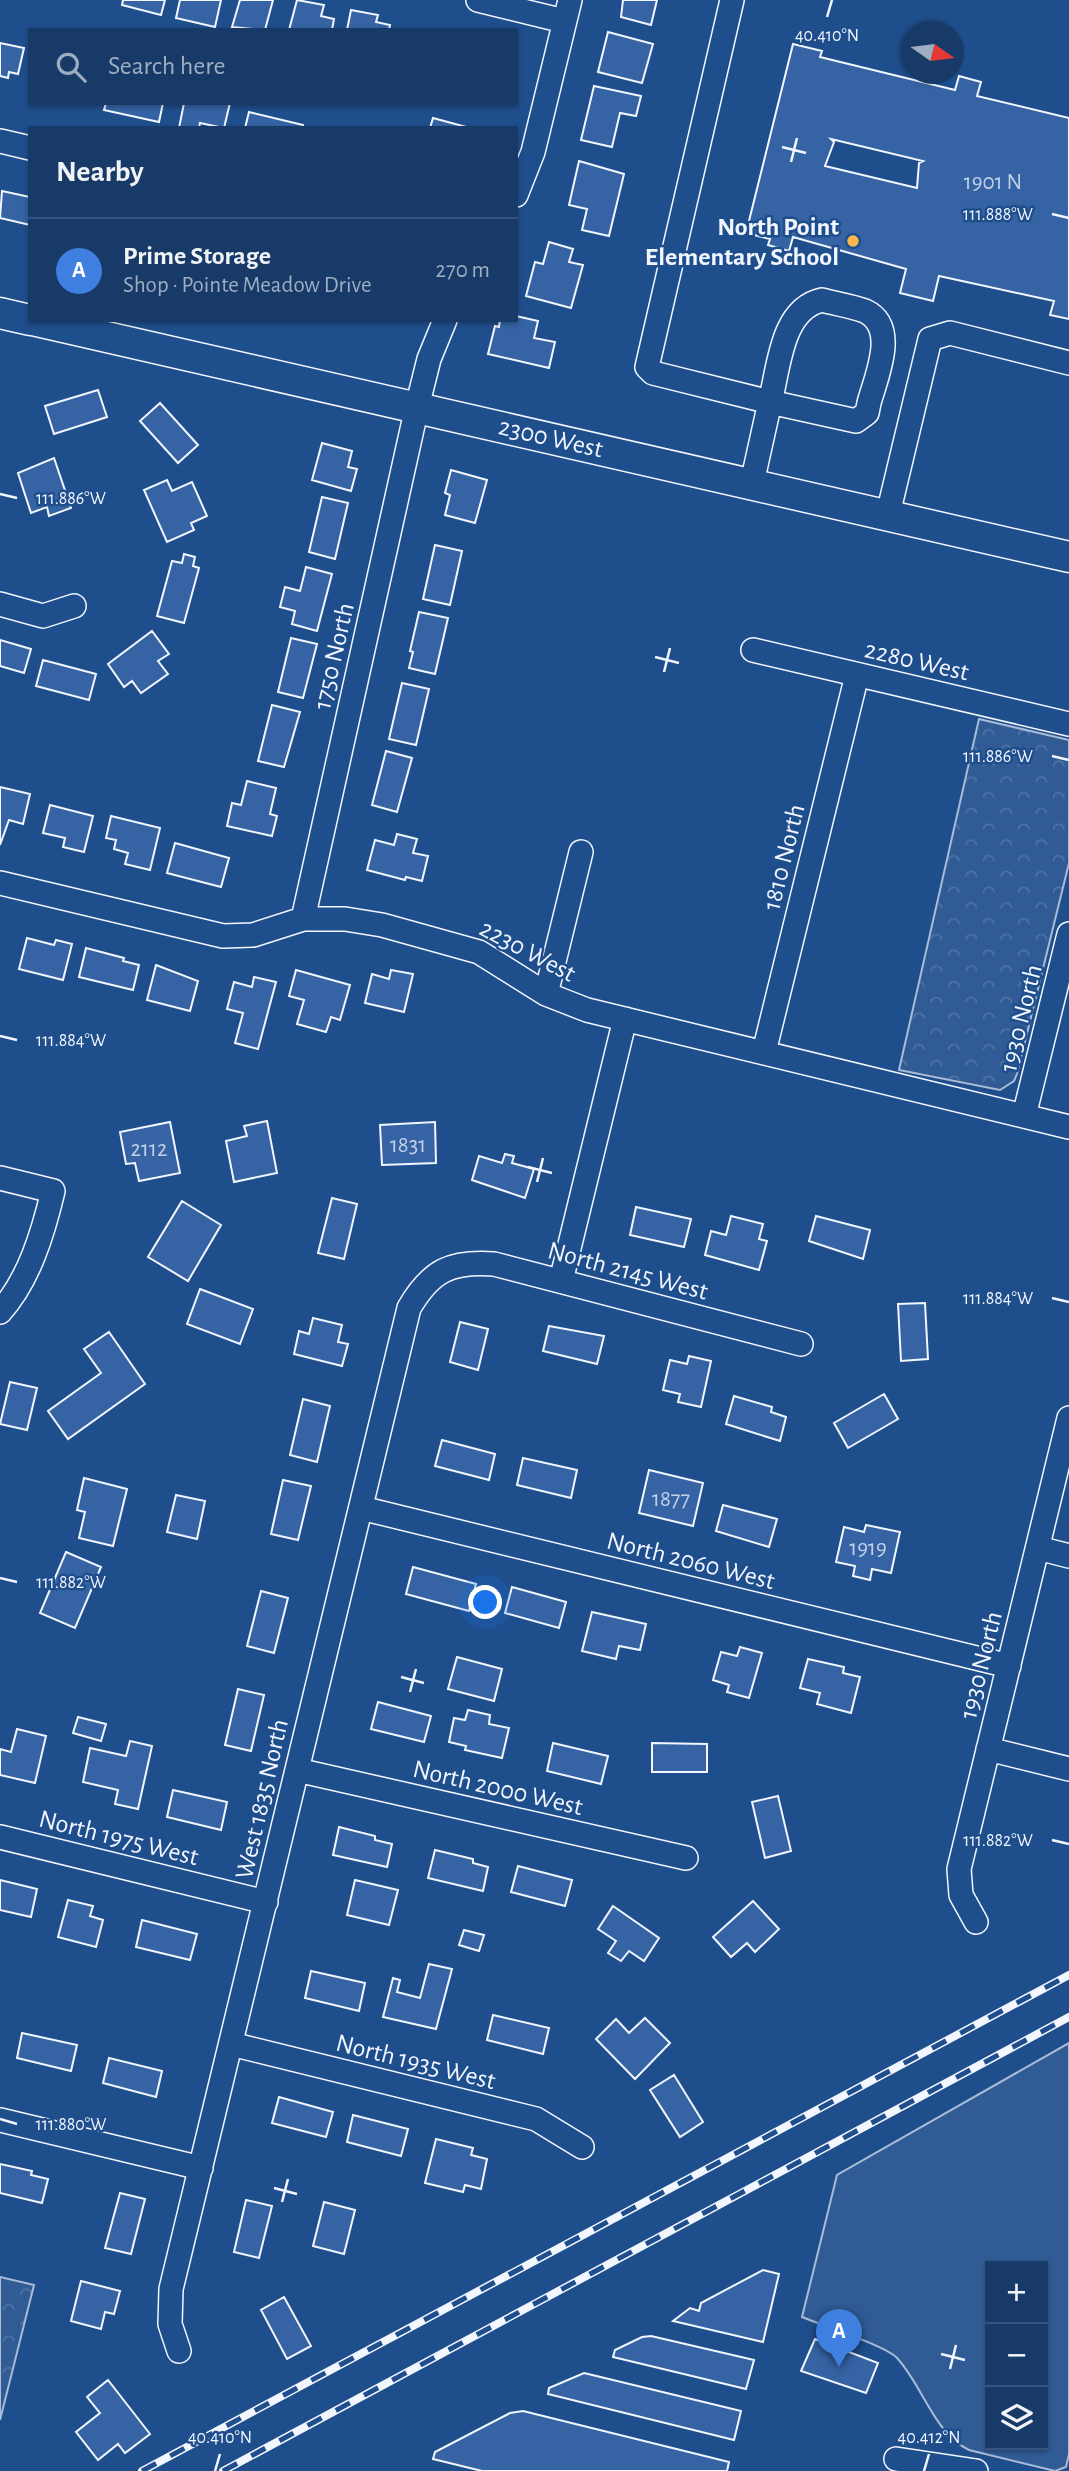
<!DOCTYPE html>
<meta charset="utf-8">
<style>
body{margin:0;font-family:"Alegreya Sans",sans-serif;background:#20416f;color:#f1f3f6}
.controls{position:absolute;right:21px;bottom:21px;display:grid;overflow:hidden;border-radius:0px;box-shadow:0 2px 5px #0004}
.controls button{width:63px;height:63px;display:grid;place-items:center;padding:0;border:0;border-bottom:2px solid #36547d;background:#173a69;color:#f1f3f6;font:35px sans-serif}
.compass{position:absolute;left:901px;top:21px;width:63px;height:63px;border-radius:50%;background:#173a69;box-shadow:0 2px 5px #0004;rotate:104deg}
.you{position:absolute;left:486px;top:1603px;width:24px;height:24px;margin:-18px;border:5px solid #fff;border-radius:50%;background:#1a73e8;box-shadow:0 0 0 10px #1a73e833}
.badge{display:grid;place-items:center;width:46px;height:46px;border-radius:50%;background:#90b9f0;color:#fff;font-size:23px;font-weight:700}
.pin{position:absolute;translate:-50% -58px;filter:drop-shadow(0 2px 4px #0008)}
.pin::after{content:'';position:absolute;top:37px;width:24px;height:21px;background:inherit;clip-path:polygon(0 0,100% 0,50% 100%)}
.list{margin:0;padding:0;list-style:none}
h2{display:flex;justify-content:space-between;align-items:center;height:91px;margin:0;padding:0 28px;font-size:30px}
h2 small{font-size:23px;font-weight:400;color:#9eadc0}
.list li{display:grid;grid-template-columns:46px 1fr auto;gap:21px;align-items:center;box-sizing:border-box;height:105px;padding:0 28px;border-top:2px solid #36547d}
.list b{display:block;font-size:26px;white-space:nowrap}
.list p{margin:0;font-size:23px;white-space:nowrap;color:#9eadc0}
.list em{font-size:23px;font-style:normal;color:#9eadc0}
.icon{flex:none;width:38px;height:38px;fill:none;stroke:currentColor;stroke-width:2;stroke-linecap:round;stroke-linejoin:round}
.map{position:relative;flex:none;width:1069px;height:2471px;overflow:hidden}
.search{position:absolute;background:#173a69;box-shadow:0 2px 5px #0004;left:28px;top:28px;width:490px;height:77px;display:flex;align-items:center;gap:18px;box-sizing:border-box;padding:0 24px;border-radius:0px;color:#9eadc0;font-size:26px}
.panel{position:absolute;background:#173a69;box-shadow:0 2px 5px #0004;left:28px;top:126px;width:490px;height:196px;border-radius:0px}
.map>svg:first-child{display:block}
</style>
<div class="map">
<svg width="1069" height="2471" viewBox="0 0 1069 2471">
<defs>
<pattern id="park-crowns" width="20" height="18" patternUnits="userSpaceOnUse" patternTransform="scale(1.75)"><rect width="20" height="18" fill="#305b95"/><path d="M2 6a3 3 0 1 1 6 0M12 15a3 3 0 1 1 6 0" fill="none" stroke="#4e73a5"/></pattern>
</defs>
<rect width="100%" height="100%" fill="#1f4e8c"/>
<path fill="#305b95" stroke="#a8bbd7" stroke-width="2" fill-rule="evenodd" d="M1069 2043V2454L1066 2467 1055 2471 969 2450C933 2432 923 2386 897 2358 886 2346 821 2325 802 2317L837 2175ZM990 2266H1043V2445H990Z"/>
<path fill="url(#park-crowns)" stroke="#a8bbd7" stroke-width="2" d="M979 719 1069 740V863L1017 1074 1014 1081 1000 1090 899 1070Z
M0 2277 34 2285 0 2420Z"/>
<path fill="#3563a3" stroke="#f2f6ff" stroke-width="2" fill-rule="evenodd" d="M123 0H165L161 15 122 5Z
M180 0H221L215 27 176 18Z
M240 0H273L265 30 232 27Z
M297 0 324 5 321 16 334 19 332 30H289Z
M623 0H657L651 25 621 17Z
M351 10 378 15 376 22 390 25 389 30H347Z
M608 32 653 44 642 83 598 72Z
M0 43 24 48 18 74 9 72 8 78 0 76Z
M793 44 822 51 820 57 955 90 959 76 981 82 977 96 1069 118V319L1050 315 1054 301 939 276 933 301 900 293 906 269 793 237 789 251 768 245 770 239 746 233ZM831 139 923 161 919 163 917 188 825 166 834 142Z
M594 86 641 96 636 116 620 113 612 147 581 140Z
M106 103H163L159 122 104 110Z
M184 103H230L224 128 200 123 199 128H179Z
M249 112 303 125 302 128H245Z
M433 118 470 128H430Z
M579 161 624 174 609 236 582 230 587 209 569 205Z
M2 191 30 197V225L0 218Z
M549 242 573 249 569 262 583 265 571 308 526 296 535 262 543 264Z
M516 316 538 321 534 338 555 342 549 368 488 354 495 326 499 327 500 320H516Z
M98 390 107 417 54 434 45 406Z
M160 403 198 445 178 463 140 421Z
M322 443 352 451 348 467 357 469 351 491 312 480Z
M54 458 71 508 49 516 47 507 31 513 18 473Z
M451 470 487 480 475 523 445 515 450 495 445 493Z
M167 480 172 491 192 482 207 516 191 523 194 530 167 542 144 490Z
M322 497 348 503 335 559 309 552Z
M435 545 462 551 450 605 423 599Z
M184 554 195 557 193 566 199 568 184 623 157 616 172 561 182 563Z
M306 567 332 574 317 631 292 624 295 611 280 607 285 587 300 591Z
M419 612 448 618 435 674 409 668 413 652 410 651Z
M152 631 169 654 158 661 168 674 141 693 132 681 124 687 108 664Z
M291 638 317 644 303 698 278 692Z
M0 640 31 649 24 673 0 666Z
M43 660 96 674 89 700 36 686Z
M402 683 429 689 416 745 389 739Z
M272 705 300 712 284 767 258 761Z
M386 751 412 758 397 812 372 805Z
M247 781 276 788 270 814 277 816 272 836 227 826 232 803 241 805Z
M0 787 30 794 23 824 9 820 0 845Z
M50 805 93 816 84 852 63 847 65 838 43 833Z
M111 816 160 828 150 870 125 864 128 853 114 849 116 840 106 838Z
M397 834 417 839 413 853 428 856 422 881 406 877 405 880 367 870 375 840 394 845Z
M175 843 229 858 221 887 167 873Z
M27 938 54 945 56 940 72 944 63 980 19 969Z
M86 948 124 958 123 961 139 965 133 990 79 977Z
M156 965 198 981 190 1011 147 1000Z
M296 970 350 985 340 1020 331 1017 326 1032 297 1024 304 1000 289 996Z
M391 970 413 974 404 1012 365 1003 372 974 389 979Z
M254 977 276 982 258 1049 235 1043 243 1013 227 1009 234 982 252 987Z
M267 1121 277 1173 234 1182 226 1141 247 1136 244 1126Z
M170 1122 180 1173 139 1181 135 1163 126 1164 120 1132Z
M435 1122 436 1163 382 1165 380 1125Z
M505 1154 514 1156 512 1163 534 1169 525 1198 472 1180 479 1156 502 1163Z
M332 1198 357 1204 344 1259 318 1253Z
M182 1201 221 1225 188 1281 148 1257Z
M636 1207 691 1219 684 1247 630 1235Z
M731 1216 763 1224 759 1239 767 1241 759 1270 705 1255 711 1231 726 1235Z
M816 1216 870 1230 863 1259 809 1241Z
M200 1289 253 1309 240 1344 187 1324Z
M925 1303 928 1359 901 1361 898 1304Z
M313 1318 342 1325 338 1342 348 1344 342 1366 294 1354 299 1331 309 1334Z
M460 1322 488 1329 478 1370 450 1362Z
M549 1326 604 1336 597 1364 543 1351Z
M109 1332 145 1384 68 1439 48 1411 101 1373 84 1349Z
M689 1356 711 1361 701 1407 678 1402 680 1394 663 1390 670 1360 687 1364Z
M10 1382 37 1388 27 1430 0 1424Z
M884 1394 898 1419 848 1448 834 1423Z
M734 1396 772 1407 771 1412 786 1417 780 1441 726 1424Z
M303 1399 330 1406 317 1462 290 1455Z
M442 1440 495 1454 489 1480 435 1466Z
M523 1458 577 1470 571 1498 517 1485Z
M649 1470 703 1483 693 1526 639 1513Z
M84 1478 127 1489 113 1546 79 1538 85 1512 77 1510Z
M283 1480 311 1486 298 1540 271 1534Z
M176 1495 205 1501 197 1539 167 1532Z
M723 1505 777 1519 769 1547 716 1531Z
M866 1525 900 1532 891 1573 872 1569 870 1580 853 1576 855 1566 836 1562 844 1527 864 1532Z
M66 1552 101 1567 75 1628 40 1613Z
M413 1567 476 1584 469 1611 406 1594Z
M512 1587 566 1602 559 1628 505 1613Z
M261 1591 288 1598 274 1653 247 1646Z
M592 1612 646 1624 640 1650 619 1646 616 1659 582 1651Z
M740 1647 762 1653 749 1698 727 1692 729 1685 713 1680 721 1652 737 1656Z
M457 1657 502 1669 494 1701 448 1689Z
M808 1659 844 1667 843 1673 860 1677 851 1713 817 1704 820 1693 800 1688Z
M238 1689 264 1695 251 1751 225 1745Z
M378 1702 431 1716 424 1742 371 1729Z
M468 1710 490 1715 489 1724 509 1728 502 1758 465 1750 466 1746 449 1742 454 1718 465 1720Z
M78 1717 106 1724 101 1741 73 1733Z
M17 1729 46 1736 35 1783 0 1775V1749L11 1752Z
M130 1741 152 1746 138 1809 115 1804 118 1790 83 1782 90 1748 126 1756Z
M553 1743 608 1756 601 1784 547 1771Z
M652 1743 707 1744V1772H652Z
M173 1790 227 1802 221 1830 167 1817Z
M778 1796 791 1851 765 1858 752 1802Z
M339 1827 375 1836V1840L392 1844 387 1867 333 1855Z
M435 1850 473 1859V1863L488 1867 483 1891 428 1878Z
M518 1866 572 1880 565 1906 511 1892Z
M0 1880 37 1889 31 1917 0 1910Z
M355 1880 398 1890 389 1925 347 1915Z
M68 1900 93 1906 90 1916 103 1920 96 1947 58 1937Z
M753 1901 779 1929 755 1952 747 1943 731 1957 713 1937Z
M613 1906 659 1938 644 1961 629 1951 621 1961 608 1953 616 1941 598 1929Z
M142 1920 197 1934 190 1960 136 1947Z
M464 1930 484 1935 479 1951 459 1945Z
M429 1964 452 1969 436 2029 383 2017 393 1978 400 1980 397 1992 420 1998Z
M311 1971 365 1983 359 2011 305 1998Z
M493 2015 549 2028 543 2054 487 2040Z
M645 2018 670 2043 635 2079 596 2039 616 2019 629 2033Z
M22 2033 77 2045 71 2071 17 2058Z
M109 2058 162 2071 156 2097 103 2083Z
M674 2075 703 2122 680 2137 650 2090Z
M279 2097 333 2112 326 2137 272 2123Z
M353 2115 408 2129 401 2156 347 2142Z
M436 2139 473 2148 471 2155 487 2159 481 2189 465 2185 463 2192 425 2183Z
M0 2164 32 2171 31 2175 48 2179 42 2203 0 2193Z
M120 2193 145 2199 131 2254 105 2248Z
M246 2200 272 2206 259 2258 234 2252Z
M324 2202 355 2210 344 2254 313 2246Z
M763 2270 779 2274 763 2342 673 2321 690 2308 699 2311 701 2303Z
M81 2281 120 2291 114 2314 105 2312 101 2329 71 2321Z
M284 2297 311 2346 287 2359 261 2310Z
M651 2336 754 2360 746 2389 613 2357 615 2350 642 2337Z
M815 2339 878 2363 866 2393 801 2371Z
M584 2373 741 2411 734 2440 548 2394 549 2388Z
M108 2380 150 2434 125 2453 118 2444 98 2460 76 2432 100 2413 87 2397Z
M523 2411 729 2462 727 2471H482L433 2459 435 2452 510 2413Z"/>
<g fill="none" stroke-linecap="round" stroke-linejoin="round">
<defs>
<path id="minor" d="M478 0 564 21
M732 0 647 367 653 373 770 402 752 483
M0 141 30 148
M516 195 533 152 570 0
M822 300C836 304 852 306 865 311 899 327 876 377 869 403L867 413 856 421 770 402C779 368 781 309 822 300Z
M888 514 930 339 950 333 1069 363
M0 604 43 616 74 606
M753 650 1069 724
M0 883 223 936 253 935 303 919H345L382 925 479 952 546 994 587 1010 1069 1127
M303 919 417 407 429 359 445 320
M546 994 581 852
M764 1052 857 675
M1024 1116 1069 934
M0 1178 53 1191C43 1233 29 1280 0 1312
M561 1281 625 1019
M361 1508 1009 1666
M1038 1548 1069 1556
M988 1749 1069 1769
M297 1770 686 1858
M0 1837 266 1902
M976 1922 961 1895 959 1869 1069 1418
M231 2044 536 2119 582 2147
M0 2120 201 2168
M179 2351 170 2324 171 2289 409 1308C431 1270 451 1261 494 1264L801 1344
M896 2459 976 2471"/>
<path id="major" d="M0 313 30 320
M32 320 1069 557"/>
</defs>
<use href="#minor" stroke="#f2f6ff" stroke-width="26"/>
<use href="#major" stroke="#f2f6ff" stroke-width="33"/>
<use href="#minor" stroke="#1f4e8c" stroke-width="23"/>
<use href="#major" stroke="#1f4e8c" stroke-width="30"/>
<defs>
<path id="rail" d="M142 2471 1069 1975
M223 2471 1069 2017"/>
</defs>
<use href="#rail" stroke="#f2f6ff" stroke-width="8"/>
<use href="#rail" stroke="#1f4e8c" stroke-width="5" stroke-dasharray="16" stroke-linecap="butt"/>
</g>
<path fill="none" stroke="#f2f6ff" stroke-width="2.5" d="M827 17 832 0M782 147 806 153M791 162 797 138M1052 214 1069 218M0 494 17 498M655 657 679 663M664 672 670 648M1052 756 1069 760M0 1036 17 1040M528 1167 552 1173M537 1182 543 1158M1052 1298 1069 1302M0 1578 17 1582M401 1677 424 1683M410 1692 416 1669M1052 1840 1069 1844M0 2119 17 2124M274 2188 297 2194M282 2202 288 2179M941 2354 965 2360M950 2369 956 2345M215 2471 220 2454M924 2471 929 2454"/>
<circle fill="#ffb74d" stroke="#1f4e8c" stroke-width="2.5" cx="853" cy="241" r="7"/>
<g text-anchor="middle" stroke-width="5" stroke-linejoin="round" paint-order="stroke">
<g font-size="23" fill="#c3d1e8">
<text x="993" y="189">1901 N</text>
<text x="408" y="1152">1831</text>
<text x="149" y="1156">2112</text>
<text x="671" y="1506">1877</text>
<text x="868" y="1555">1919</text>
</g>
<g font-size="26" font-weight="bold" fill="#f2f6ff" stroke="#1f4e8c" text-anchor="end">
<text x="839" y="235">North Point<tspan x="839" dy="30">Elementary School</tspan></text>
</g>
<g font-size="26" fill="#f2f6ff" stroke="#1f4e8c">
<text transform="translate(551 437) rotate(13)" y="9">2300 West</text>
<text transform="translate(333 656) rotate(-77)" y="9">1750 North</text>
<text transform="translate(917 660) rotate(13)" y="9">2280 West</text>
<text transform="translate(783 857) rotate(-76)" y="9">1810 North</text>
<text transform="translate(528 950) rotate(28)" y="9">2230 West</text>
<text transform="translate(1020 1018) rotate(-76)" y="9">1930 North</text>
<text transform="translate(628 1270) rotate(15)" y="9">North 2145 West</text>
<text transform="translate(691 1560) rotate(14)" y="9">North 2060 West</text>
<text transform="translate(980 1665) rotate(-76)" y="9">1930 North</text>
<text transform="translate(498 1787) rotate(13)" y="9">North 2000 West</text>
<text transform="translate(261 1799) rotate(-77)" y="9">West 1835 North</text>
<text transform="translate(119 1837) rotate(14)" y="9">North 1975 West</text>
<text transform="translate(416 2061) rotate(14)" y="9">North 1935 West</text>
</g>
</g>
<g font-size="18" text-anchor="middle" fill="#f2f6ff" stroke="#1f4e8c" stroke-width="5" stroke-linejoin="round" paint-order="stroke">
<text x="827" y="41">40.410°N</text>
<text x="998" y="220">111.888°W</text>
<text x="71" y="504">111.886°W</text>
<text x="998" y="762">111.886°W</text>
<text x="71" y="1046">111.884°W</text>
<text x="998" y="1304">111.884°W</text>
<text x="71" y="1588">111.882°W</text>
<text x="998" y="1846">111.882°W</text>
<text x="71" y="2130">111.880°W</text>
<text x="220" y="2443">40.410°N</text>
<text x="929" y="2443">40.412°N</text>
</g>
</svg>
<div class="controls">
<button>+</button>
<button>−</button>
<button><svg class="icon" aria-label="layers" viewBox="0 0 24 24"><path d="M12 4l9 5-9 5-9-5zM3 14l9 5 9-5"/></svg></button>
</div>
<svg class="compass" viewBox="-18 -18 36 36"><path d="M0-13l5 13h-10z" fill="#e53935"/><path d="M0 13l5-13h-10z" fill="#9eadc0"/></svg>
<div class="you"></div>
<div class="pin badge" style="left:839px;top:2367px;background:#3f7fe0">A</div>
<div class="search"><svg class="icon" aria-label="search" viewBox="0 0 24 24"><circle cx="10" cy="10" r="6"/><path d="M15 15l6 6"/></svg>Search here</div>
<section class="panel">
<h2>Nearby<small></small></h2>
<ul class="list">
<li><span class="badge" style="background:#3f7fe0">A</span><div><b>Prime Storage</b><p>Shop · Pointe Meadow Drive</p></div><em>270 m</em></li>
</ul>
</section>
</div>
